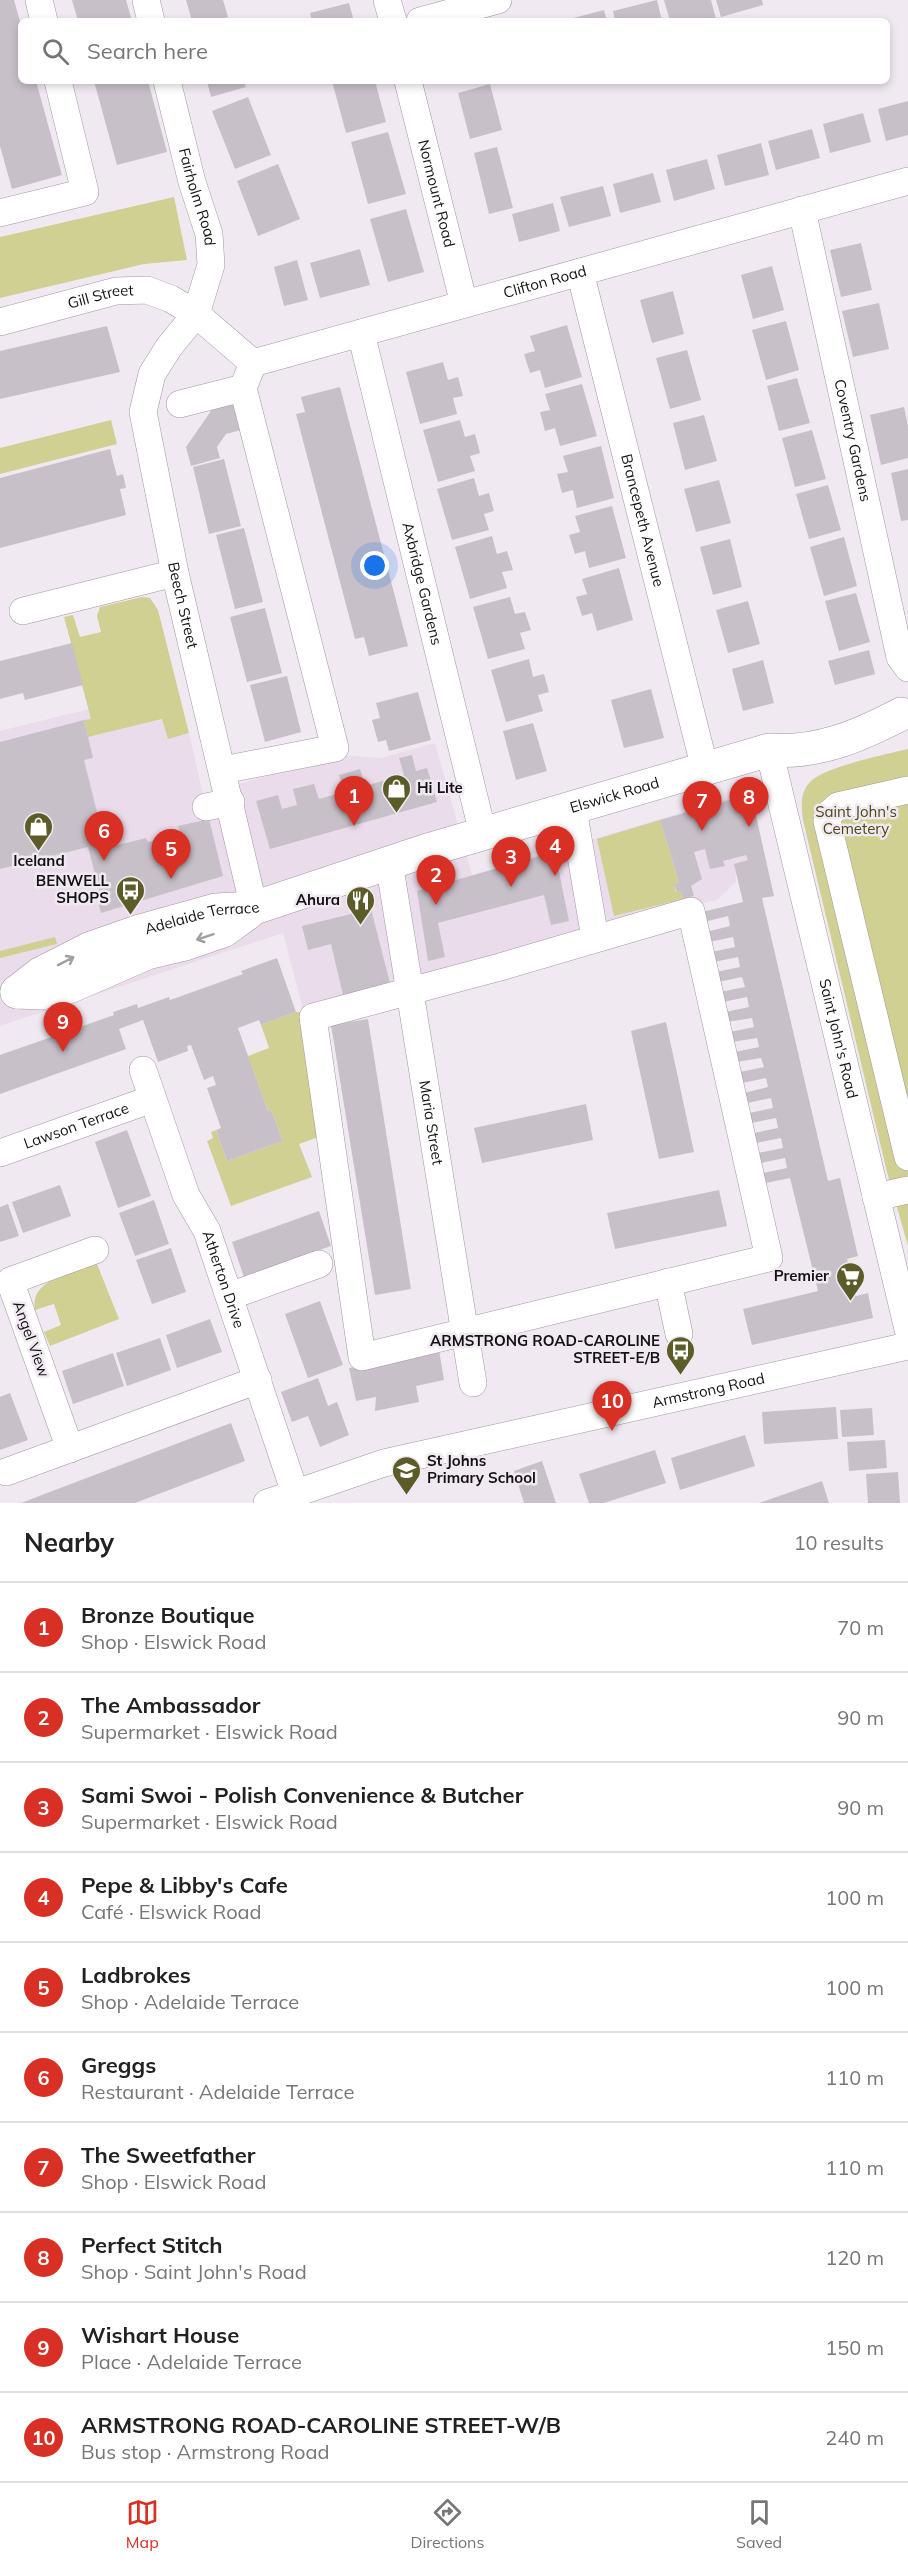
<!DOCTYPE html>
<meta charset="utf-8">
<style>
body{margin:0;font-family:Mulish,sans-serif;background:#f2f2f2;color:#222}
.you{position:absolute;left:375px;top:566px;width:21px;height:21px;margin:-15px;border:4px solid #fff;border-radius:50%;background:#1a73e8;box-shadow:0 0 0 9px #1a73e833}
.badge{display:grid;place-items:center;width:39px;height:39px;border-radius:50%;background:#d93025;color:#fff;font-size:20px;font-weight:700}
.pin{position:absolute;translate:-50% -50px;filter:drop-shadow(0 2px 3px #0008)}
.pin::after{content:'';position:absolute;top:32px;width:21px;height:18px;background:inherit;clip-path:polygon(0 0,100% 0,50% 100%)}
.list{margin:0;padding:0;list-style:none}
h2{display:flex;justify-content:space-between;align-items:center;height:78px;margin:0;padding:0 24px;font-size:26px}
h2 small{font-size:20px;font-weight:400;color:#767676}
.list li{display:grid;grid-template-columns:39px 1fr auto;gap:18px;align-items:center;box-sizing:border-box;height:90px;padding:0 24px;border-top:2px solid #e0e0e0}
.list b{display:block;font-size:22px;white-space:nowrap}
.list p{margin:0;font-size:20px;white-space:nowrap;color:#767676}
.list em{font-size:20px;font-style:normal;color:#767676}
.icon{flex:none;width:33px;height:33px;fill:none;stroke:currentColor;stroke-width:2;stroke-linecap:round;stroke-linejoin:round}
.map{position:relative;flex:none;width:908px;height:1503px;overflow:hidden}
.search{position:absolute;background:#fff;box-shadow:0 3px 9px #0003;left:18px;right:18px;top:18px;height:66px;display:flex;align-items:center;gap:15px;box-sizing:border-box;padding:0 21px;border-radius:9px;color:#767676;font-size:22px}
.sheet{height:978px;background:#fff}
nav{display:flex;justify-content:space-around;align-items:center;box-sizing:border-box;height:84px;border-top:2px solid #e0e0e0;background:#fff;font-size:16px;color:#767676}
nav a{display:grid;justify-items:center;gap:3px}
nav .on{color:#d93025}
.map>svg:first-child{display:block}
</style>
<div class="map">
<svg width="908" height="1503" viewBox="0 0 908 1503">
<rect width="100%" height="100%" fill="#f1e9f2"/>
<path fill="#eadceb" d="M89 709 91 719 84 721 88 737 163 719 168 738 189 733 203 794 339 755 380 758 435 743 472 875 751 792 765 856 735 864 736 882 717 900 699 904 697 899 304 1013 283 933 0 1026V731Z"/>
<path fill="#cfd092" d="M174 197 187 260 144 264 0 298V237Z
M111 420 117 444 0 474V448Z
M142 597 150 598 158 610 189 733 168 739 162 719 88 737 84 720 91 719 64 617 73 615 80 637 101 632 97 616 100 607Z
M908 749V1246L887 1172 803 820C801 805 800 792 811 781 825 767 887 754 908 749Z
M660 820 679 882 674 884 676 892 681 891 683 899 614 916 597 839Z
M55 937 57 944 0 958V951Z
M296 1012 304 1013 324 1135 299 1144 312 1177 231 1206 207 1141 213 1138 211 1132 216 1130 227 1161 283 1141 271 1110 268 1111 248 1056 269 1048 261 1025Z
M97 1264 119 1319 50 1346 44 1332 61 1325 54 1304 35 1310C29 1279 74 1272 97 1264Z"/>
<path fill="#c8c0c9" d="M0 0H14L21 25V81H36L62 175 12 189 0 146Z
M72 0H126L132 21H78Z
M186 0H223L228 17 214 21H192Z
M657 0 662 21H615L613 11Z
M664 0H711L716 19 706 21H670Z
M716 0H762L763 5 721 17Z
M349 3 354 21H312L310 13Z
M604 10 607 21H566V20Z
M94 81H148L167 152 117 165Z
M207 81H244L246 87 211 97Z
M332 81H375L386 122 346 133Z
M490 84 502 130 470 139 458 93Z
M248 97 271 155 235 169 212 111Z
M908 101V135L886 141 878 109Z
M863 113 871 142 830 153 823 124Z
M812 129 820 158 776 170 768 141Z
M388 132 406 194 368 204 351 142Z
M761 143 769 175 725 186 717 155Z
M497 147 513 208 489 214 474 153Z
M707 159 715 189 674 201 666 170Z
M278 164 300 219 258 236 237 181Z
M653 173 661 202 620 213 613 184Z
M603 186 611 216 569 227 560 197Z
M553 203 560 231 519 242 512 214Z
M406 209 424 272 388 282 370 219Z
M861 243 872 290 841 297 830 250Z
M360 249 370 285 320 298 310 263Z
M297 260 308 300 284 306 274 267Z
M772 266 784 310 753 319 741 275Z
M673 291 684 334 652 343 640 300Z
M879 303 889 349 853 357 842 311Z
M786 321 799 370 766 380 752 330Z
M567 325 582 377 545 388 540 370 530 373 524 354 535 351 530 336Z
M107 326 120 372 0 399V351Z
M687 350 701 400 670 409 656 358Z
M443 362 448 380 458 377 463 396 453 398 457 414 420 424 406 372Z
M797 378 810 423 779 431 767 386Z
M582 384 597 436 560 446 555 428 545 431 540 412 550 410 545 394Z
M340 387 408 646 369 656 364 637 355 639 296 414 305 412 301 397Z
M234 402 241 430 226 434 217 447 220 458 191 466 186 447 213 408Z
M904 407 908 426V458L881 465 870 415Z
M704 415 717 461 685 470 673 423Z
M460 420 465 437 475 434 480 453 470 456 475 471 438 482 423 430Z
M812 430 826 479 795 487 782 438Z
M601 446 614 498 577 508 573 490 562 493 557 474 568 472 563 456Z
M110 449 117 476 123 474 126 488 120 489 126 515 0 548V478Z
M224 459 241 526 209 534 193 467Z
M908 469V520L901 521 891 473Z
M474 478 479 496 489 493 494 511 484 514 489 530 452 540 437 489Z
M719 480 731 523 696 532 684 489Z
M828 485 841 530 809 539 796 494Z
M612 506 626 558 589 568 585 551 575 554 569 535 580 532 575 516Z
M244 528 263 602 235 609 216 535Z
M492 536 497 554 507 551 513 570 502 572 507 588 470 599 455 547Z
M844 537 857 586 824 596 810 547Z
M730 539 742 587 713 595 700 547Z
M619 568 633 620 597 631 592 613 582 616 576 597 587 594 582 579Z
M856 593 870 642 839 651 825 601Z
M510 597 515 614 525 612 531 630 520 633 525 649 488 659 473 607Z
M748 601 760 644 728 653 716 610Z
M265 608 282 673 247 682 230 617Z
M72 643 83 685 25 700 23 693 0 699V661Z
M869 650 875 674 835 685 828 661Z
M529 659 533 677 544 674 549 692 538 695 543 711 506 722 491 670Z
M763 660 774 703 743 711 732 669Z
M287 676 301 732 265 742 250 685Z
M651 689 664 738 624 748 611 700Z
M418 692 431 740 389 751 386 740 378 742 372 720 380 718 376 703Z
M84 720 93 758 84 760 106 848 146 838 148 842 181 834 178 826 209 819 223 876 101 913 97 898 101 897 88 847 0 869V742Z
M533 723 547 771 516 780 503 731Z
M412 755 416 771 427 768 437 802 270 849 256 801 278 795 282 809 297 805 293 789 314 784 319 799 344 792 339 775 360 769 365 786 404 775 399 758Z
M751 794 774 896 762 898 828 1181 840 1178 858 1256 847 1259 856 1296 868 1293 873 1318 752 1345 743 1309 818 1291 790 1178 766 1183 763 1173 787 1168 785 1158 761 1163 758 1153 783 1148 781 1138 756 1143 754 1133 778 1128 776 1118 751 1123 749 1113 773 1108 771 1098 747 1103 744 1093 768 1087 766 1078 742 1083 740 1072 764 1067 761 1058 737 1062 735 1052 759 1047 757 1038 732 1042 730 1032 754 1027 752 1018 727 1022 725 1012 749 1007 747 997 723 1002 720 992 745 987 742 977 718 982 716 972 740 967 738 957 714 962 711 952 735 947 733 937 709 942 706 932 730 926 728 916 704 922 702 912 743 902 734 864 748 860 746 855 723 861 725 866 710 869 705 849 694 852 702 879 691 886 694 896 683 899 681 891 677 892 674 884 679 882 660 820Z
M555 852 569 921 551 925 544 895 438 923 445 957 428 961 417 891Z
M371 909 390 983 343 995 331 944 308 950 302 926Z
M277 958 296 1012 261 1025 259 1020 238 1028 268 1111 271 1110 283 1141 227 1161 216 1130 221 1128 207 1088 216 1085 213 1076 204 1080 191 1045 187 1046 188 1051 158 1062 143 1020 119 1029 126 1049 0 1094V1055L114 1015 113 1012 137 1004 138 1008 169 997 170 1000 243 974 241 971Z
M368 1019 411 1289 375 1295 331 1025Z
M666 1022 694 1152 659 1159 631 1031Z
M586 1104 593 1140 482 1163 474 1128Z
M127 1130 151 1196 118 1208 95 1142Z
M60 1185 71 1216 23 1233 12 1202Z
M719 1190 727 1226 615 1249 607 1213Z
M154 1200 169 1244 135 1256 119 1213Z
M8 1204 19 1236 0 1242V1207Z
M319 1211 331 1246 244 1277 232 1242Z
M171 1248 186 1292 152 1304 136 1260Z
M320 1301 343 1365 308 1378 285 1314Z
M210 1319 222 1352 177 1368 166 1335Z
M160 1338 171 1370 127 1386 116 1353Z
M439 1350 444 1380 416 1386 419 1402 375 1411 376 1397 356 1401 349 1368Z
M113 1353 124 1386 73 1404 62 1371Z
M318 1378 328 1406 337 1402 349 1435 320 1447 308 1416 292 1422 281 1392Z
M10 1393 28 1440 0 1450V1397Z
M836 1407 838 1439 764 1444 762 1412Z
M872 1408 874 1435 842 1437 840 1410Z
M231 1423 245 1461 135 1503H21Z
M745 1435 755 1466 680 1490 671 1458Z
M885 1440 887 1468 849 1471 847 1442Z
M655 1450 666 1483 604 1503H589L579 1474Z
M542 1461 556 1503H524L514 1471Z
M898 1472 900 1503H868L866 1474Z
M822 1481 829 1503H759Z"/>
<g fill="none" stroke-linecap="round" stroke-linejoin="round">
<defs>
<g id="minor">
<path d="M39 0 44 21"/>
<path d="M146 0 151 21"/>
<path d="M387 0 393 21"/>
<path d="M420 21 498 0"/>
<path id="s1" d="M167 81 192 182 209 234 211 265 196 314 169 347 152 374 143 412 175 573 254 908"/>
<path id="s2" d="M408 81 464 304"/>
<path id="s3" d="M802 210 900 657 908 668"/>
<path d="M0 213 85 192 58 81"/>
<path id="s4" d="M580 272 705 769"/>
<path id="s5" d="M0 322 116 291 147 290 171 299 196 314 253 363 908 181"/>
<path id="s6" d="M361 333 483 834"/>
<path d="M180 404 243 388"/>
<path d="M23 611 175 573"/>
<path id="s7" d="M769 750 908 1329"/>
<path d="M223 770 335 748 243 388 253 363"/>
<path d="M908 790 838 806 830 813 827 821 908 1157"/>
<path d="M206 807 231 802"/>
<path d="M573 809 595 938"/>
<path id="s8" d="M389 862 473 1383"/>
<path d="M691 911 769 1258 362 1357 313 1017 500 967Z"/>
<path id="s9" d="M143 1070 186 1195 207 1231 295 1493"/>
<path id="s10" d="M0 1153 152 1099"/>
<path d="M876 1197 908 1190"/>
<path d="M668 1282 679 1334"/>
<path d="M230 1296 319 1264"/>
<path d="M70 1449 10 1281 95 1250"/>
<path d="M6 1472 258 1380"/>
<path id="s11" d="M267 1503 384 1463 908 1346"/>
</g>
<g id="major">
<path id="s12" d="M17 992 40 974 91 948 137 932 216 910 254 908 431 849 769 750C817 754 859 736 901 714"/>
<path d="M17 992 41 993 69 987 147 953 185 944 223 931 248 913"/>
</g>
</defs>
<use href="#minor" stroke="#9f97a0" stroke-width="28"/>
<use href="#major" stroke="#9f97a0" stroke-width="34"/>
<use href="#minor" stroke="#fff" stroke-width="27"/>
<use href="#major" stroke="#fff" stroke-width="33"/>
</g>
<defs><path id="oneway-shaft" d="M-6 0H5M1.5-3L5.5 0L1.5 3" fill="none" stroke-width="1.6" stroke-linecap="round" stroke-linejoin="round" transform="scale(1.5)"/></defs>
<g stroke="#a1a0a1">
<use href="#oneway-shaft" transform="translate(205 937) rotate(161)"/>
<use href="#oneway-shaft" transform="translate(66 961) rotate(-27)"/>
</g>
<defs>
<symbol id="shop-pin" viewBox="-11 -11 22 30"><path d="M0 17L-7.5 6A9.5 9.5 0 1 1 7.5 6Z" fill="#5c5c29" stroke="#f1e9f2"/><path d="M-5-2.5h2.3a2.7 3.5 0 0 1 5.4 0H5L5.5 6h-11ZM-1.5-2.5h3a1.5 2.3 0 0 0-3 0Z" fill="#fff"/></symbol>
<symbol id="bus-pin" viewBox="-11 -11 22 30"><path d="M0 17L-7.5 6A9.5 9.5 0 1 1 7.5 6Z" fill="#5c5c29" stroke="#f1e9f2"/><path d="M-5-6H5V4H4V6H2V4H-2V6H-4V4H-5ZM-3.5-4V0h7V-4ZM-3.5 1.2v1.5H-2V1.2ZM2 1.2v1.5H3.5V1.2Z" fill="#fff"/></symbol>
<symbol id="restaurant-pin" viewBox="-11 -11 22 30"><path d="M0 17L-7.5 6A9.5 9.5 0 1 1 7.5 6Z" fill="#5c5c29" stroke="#f1e9f2"/><path d="M-5-6h1v4h1v-4h1v4h1v-4h1v5L-1.5 .5V6h-2V.5L-5-1ZM5-6V6H3V1.5H1.5Q1.5-4 5-6Z" fill="#fff"/></symbol>
<symbol id="supermarket-pin" viewBox="-11 -11 22 30"><path d="M0 17L-7.5 6A9.5 9.5 0 1 1 7.5 6Z" fill="#5c5c29" stroke="#f1e9f2"/><path d="M-6-5.5h2.5l.6 2H6L4.5 2H-2.5L-4.4-4H-6ZM-1.5 3.2a1.3 1.3 0 1 0 .1 0ZM3 3.2a1.3 1.3 0 1 0 .1 0Z" fill="#fff"/></symbol>
<symbol id="school-pin" viewBox="-11 -11 22 30"><path d="M0 17L-7.5 6A9.5 9.5 0 1 1 7.5 6Z" fill="#5c5c29" stroke="#f1e9f2"/><path d="M0-5L7-2L0 1L-7-2ZM-4 1L0 2.5L4 1V4Q0 6-4 4Z" fill="#fff"/></symbol>
</defs>
<g fill-rule="evenodd">
<use href="#shop-pin" x="380" y="772" width="33" height="45"/>
<use href="#shop-pin" x="22" y="810" width="33" height="45"/>
<use href="#bus-pin" x="114" y="874" width="33" height="45"/>
<use href="#restaurant-pin" x="344" y="884" width="33" height="45"/>
<use href="#supermarket-pin" x="834" y="1260" width="33" height="45"/>
<use href="#bus-pin" x="664" y="1334" width="33" height="45"/>
<use href="#school-pin" x="390" y="1454" width="33" height="45"/>
</g>
<g text-anchor="middle" stroke-width="5" stroke-linejoin="round" paint-order="stroke">
<g font-size="15" fill="#151215" stroke="#f1e9f2">
<text dy="5" stroke="none"><textPath href="#s2" startOffset="116">Normount Road</textPath></text>
<text dy="5" stroke="none"><textPath href="#s1" startOffset="120">Fairholm Road</textPath></text>
<text dy="5" stroke="none"><textPath href="#s5" startOffset="584">Clifton Road</textPath></text>
<text dy="5" stroke="none"><textPath href="#s5" startOffset="104">Gill Street</textPath></text>
<text dy="5" stroke="none"><textPath href="#s3" startOffset="236">Coventry Gardens</textPath></text>
<text dy="5" stroke="none"><textPath href="#s4" startOffset="256">Brancepeth Avenue</textPath></text>
<text dy="5" stroke="none"><textPath href="#s6" startOffset="258">Axbridge Gardens</textPath></text>
<text dy="5" stroke="none"><textPath href="#s1" startOffset="552">Beech Street</textPath></text>
<text dy="5" stroke="none"><textPath href="#s12" startOffset="633">Elswick Road</textPath></text>
<text dy="5" stroke="none"><textPath href="#s12" startOffset="202">Adelaide Terrace</textPath></text>
<text dy="5" stroke="none"><textPath href="#s7" startOffset="297">Saint John's Road</textPath></text>
<text dy="5" stroke="none"><textPath href="#s8" startOffset="264">Maria Street</textPath></text>
<text dy="5" stroke="none"><textPath href="#s10" startOffset="81">Lawson Terrace</textPath></text>
<text dy="5" stroke="none"><textPath href="#s9" startOffset="225">Atherton Drive</textPath></text>
<text transform="translate(31 1339) rotate(70)" y="5">Angel View</text>
<text dy="5" stroke="none"><textPath href="#s11" startOffset="456">Armstrong Road</textPath></text>
</g>
<g font-size="15" font-weight="bold" fill="#151215" stroke="#f1e9f2" text-anchor="end">
<text x="417" y="793" text-anchor="start">Hi Lite</text>
<text x="39" y="866" text-anchor="middle">Iceland</text>
<text x="109" y="886">BENWELL<tspan x="109" dy="17">SHOPS</tspan></text>
<text x="340" y="905">Ahura</text>
<text x="829" y="1281">Premier</text>
<text x="660" y="1346">ARMSTRONG ROAD-CAROLINE<tspan x="660" dy="17">STREET-E/B</tspan></text>
<text x="427" y="1466" text-anchor="start">St Johns<tspan x="427" dy="17">Primary School</tspan></text>
</g>
<g font-size="15" fill="#4a4917" stroke="#f1e9f2">
<text x="856" y="817">Saint John's<tspan x="856" dy="17">Cemetery</tspan></text>
</g>
</g>
</svg>
<div class="you"></div>
<div class="pin badge" style="left:354px;top:826px">1</div>
<div class="pin badge" style="left:436px;top:905px">2</div>
<div class="pin badge" style="left:511px;top:887px">3</div>
<div class="pin badge" style="left:555px;top:876px">4</div>
<div class="pin badge" style="left:171px;top:879px">5</div>
<div class="pin badge" style="left:104px;top:861px">6</div>
<div class="pin badge" style="left:702px;top:831px">7</div>
<div class="pin badge" style="left:749px;top:827px">8</div>
<div class="pin badge" style="left:63px;top:1052px">9</div>
<div class="pin badge" style="left:612px;top:1431px">10</div>
<div class="search"><svg class="icon" aria-label="search" viewBox="0 0 24 24"><circle cx="10" cy="10" r="6"/><path d="M15 15l6 6"/></svg>Search here</div>
</div>
<section class="sheet">
<h2>Nearby<small>10 results</small></h2>
<ul class="list">
<li><span class="badge">1</span><div><b>Bronze Boutique</b><p>Shop · Elswick Road</p></div><em>70 m</em></li>
<li><span class="badge">2</span><div><b>The Ambassador</b><p>Supermarket · Elswick Road</p></div><em>90 m</em></li>
<li><span class="badge">3</span><div><b>Sami Swoi - Polish Convenience &amp; Butcher</b><p>Supermarket · Elswick Road</p></div><em>90 m</em></li>
<li><span class="badge">4</span><div><b>Pepe &amp; Libby's Cafe</b><p>Café · Elswick Road</p></div><em>100 m</em></li>
<li><span class="badge">5</span><div><b>Ladbrokes</b><p>Shop · Adelaide Terrace</p></div><em>100 m</em></li>
<li><span class="badge">6</span><div><b>Greggs</b><p>Restaurant · Adelaide Terrace</p></div><em>110 m</em></li>
<li><span class="badge">7</span><div><b>The Sweetfather</b><p>Shop · Elswick Road</p></div><em>110 m</em></li>
<li><span class="badge">8</span><div><b>Perfect Stitch</b><p>Shop · Saint John's Road</p></div><em>120 m</em></li>
<li><span class="badge">9</span><div><b>Wishart House</b><p>Place · Adelaide Terrace</p></div><em>150 m</em></li>
<li><span class="badge">10</span><div><b>ARMSTRONG ROAD-CAROLINE STREET-W/B</b><p>Bus stop · Armstrong Road</p></div><em>240 m</em></li>
</ul>
</section>
<nav>
<a class="on"><svg class="icon" aria-label="map" viewBox="0 0 24 24"><path d="M3 6l6-2 6 2 6-2v14l-6 2-6-2-6 2zM9 4v14M15 6v14"/></svg>Map</a>
<a><svg class="icon" aria-label="directions" viewBox="0 0 24 24"><path d="M12 3l9 9-9 9-9-9zM9 14v-3h6M13 9l2 2-2 2"/></svg>Directions</a>
<a><svg class="icon" aria-label="saved" viewBox="0 0 24 24"><path d="M7 4h10v16l-5-4-5 4z"/></svg>Saved</a>
</nav>
